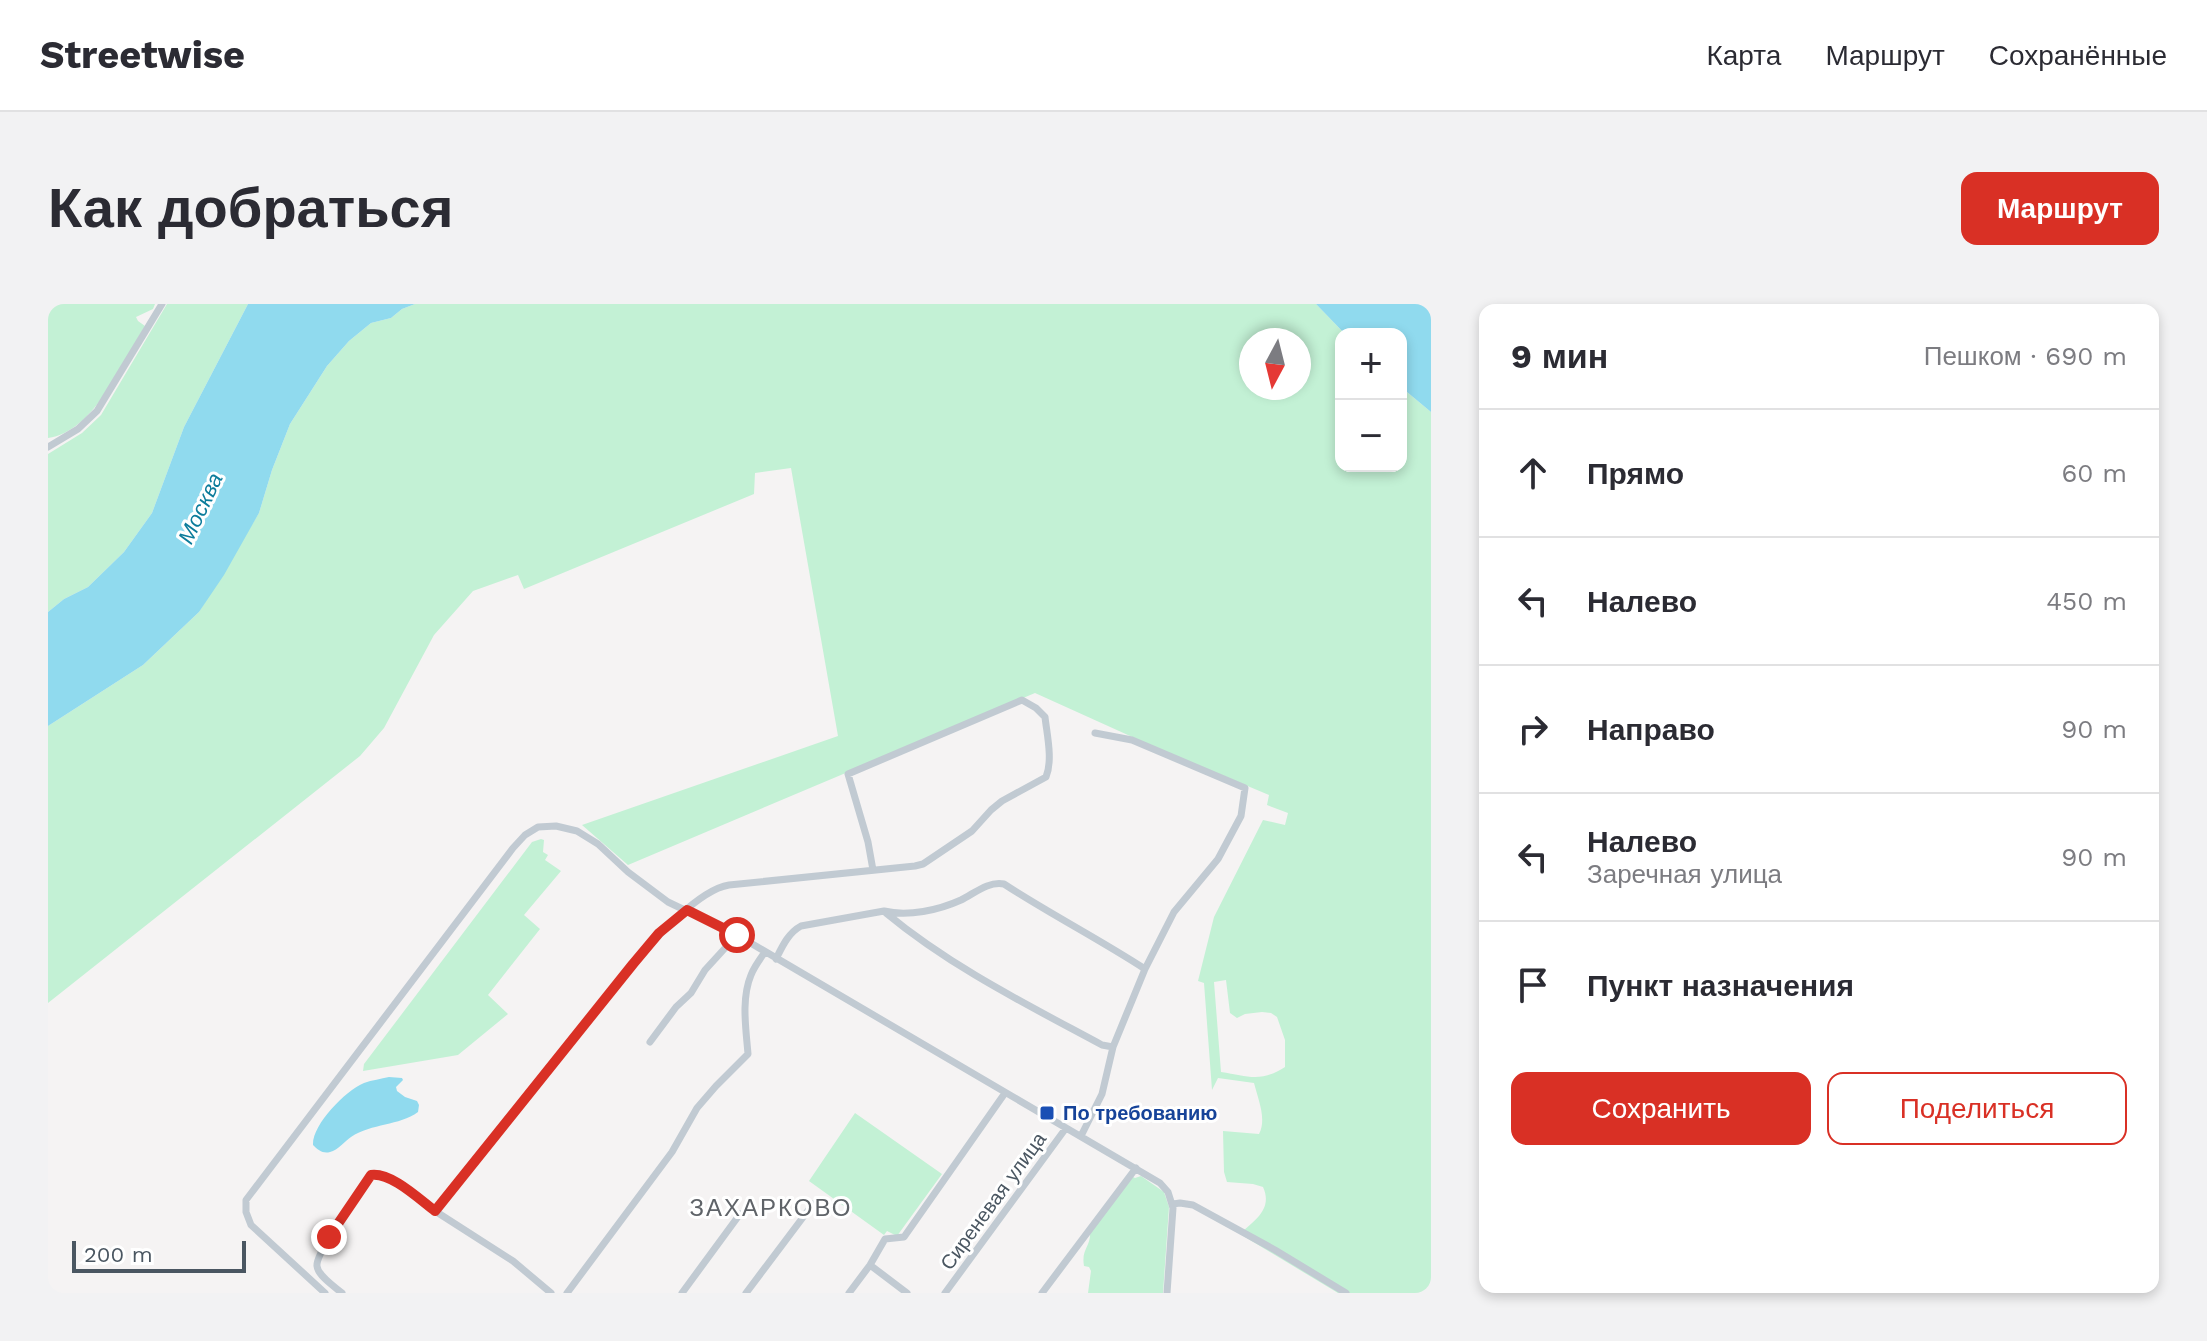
<!DOCTYPE html>
<html lang="ru">
<meta charset="utf-8">
<style>
body{margin:0;font-family:"Work Sans",sans-serif;background:#f2f2f3;color:#2b2b33}
.controls{position:absolute;right:24px;top:24px;display:grid;overflow:hidden;border-radius:16px;box-shadow:0 4px 12px #0003}
.controls button{width:72px;height:72px;display:grid;place-items:center;padding:0;border:0;border-bottom:2px solid #e1e1e2;background:#fff;color:#2b2b33;font:40px sans-serif}
.compass{position:absolute;left:1191px;top:24px;width:72px;height:72px;border-radius:50%;background:#fff;box-shadow:0 4px 12px #0003;rotate:187deg}
.scale{position:absolute;left:24px;bottom:20px;width:174px;box-sizing:border-box;padding-left:8px;border:4px solid #4a5661;border-top:0;font-size:22px;line-height:28px;white-space:nowrap;color:#4a5661;-webkit-text-stroke:6px #fff;paint-order:stroke}
.stop{position:absolute;width:24px;height:24px;margin:-18px;border:6px solid #d93025;border-radius:50%;background:#fff}
.stop.end{background:#d93025;border-color:#fff;box-shadow:0 2px 8px #0008}
.list{margin:0;padding:0;list-style:none}
h2{display:flex;justify-content:space-between;align-items:center;height:104px;margin:0;padding:0 32px;font-size:34px}
h2 small{font-size:26px;font-weight:400;color:#7c7c81}
.list li{display:grid;grid-template-columns:52px 1fr auto;gap:24px;align-items:center;box-sizing:border-box;height:128px;padding:0 32px;border-top:2px solid #e1e1e2}
.list b{display:block;font-size:30px;white-space:nowrap}
.list p{margin:0;font-size:26px;white-space:nowrap;color:#7c7c81}
.list em{font-size:26px;font-style:normal;color:#7c7c81}
.actions{display:flex;gap:16px;padding:24px 32px}
.actions a{flex:1;padding:18px 0;border:2px solid #d93025;border-radius:16px;text-align:center;font-size:28px;color:#d93025}
.actions .main{background:#d93025;color:#fff}
.icon{flex:none;width:44px;height:44px;fill:none;stroke:currentColor;stroke-width:2;stroke-linecap:round;stroke-linejoin:round}
.map{position:relative;flex:none;width:1383px;height:989px;overflow:hidden;border-radius:16px}
header{display:flex;align-items:center;gap:48px;box-sizing:border-box;height:112px;padding:0 40px;background:#fff;border-bottom:2px solid #e1e1e2}
header strong{font-size:38px}
nav{display:flex;gap:44px;margin-inline-start:auto;font-size:28px}
.intro{display:flex;align-items:center;justify-content:space-between;box-sizing:border-box;height:192px;padding:0 48px}
h1{margin:0;font-size:56px}
.button{padding:20px 36px;border-radius:16px;background:#d93025;color:#fff;font-size:28px;font-weight:700}
main{display:flex;gap:48px;padding:0 48px}
aside{flex:1;background:#fff;border-radius:16px;box-shadow:0 4px 12px #0003}
.map>svg:first-child{display:block}
</style>
<header>
<strong>Streetwise</strong>
<nav><a>Карта</a><a>Маршрут</a><a>Сохранённые</a></nav>
</header>
<div class="intro"><h1>Как добраться</h1><a class="button">Маршрут</a></div>
<main>
<div class="map">
<svg width="1383" height="989" viewBox="0 0 1383 989">
<rect width="100%" height="100%" fill="#f5f3f3"/>
<path fill="#c3f1d5" fill-rule="evenodd" d="M0 0H107L105 5 88 13 90 17 97 22C75 58 46 128 0 134Z
M119 0H200L136 123 104 209 76 248 40 283 16 295 0 308V150L34 129 53 111Z
M367 0H1268L1297 30H1293V162H1353V83L1383 108V989H1290L1192 930C1207 916 1225 905 1215 883L1205 880 1179 878 1176 868 1175 827 1211 830C1219 815 1210 795 1206 779L1170 774 1164 786 1156 679 1150 677 1166 613 1215 516 1237 521 1240 509 1219 501 1221 491 1102 441 987 389 580 561 534 521 790 432 743 164 707 169 706 190 476 285 470 271 425 287 386 331 336 424 312 452 0 699V422L95 361 151 308 211 209 224 166 242 120 279 62 301 37 323 19 343 14 354 5ZM1203 36H1251V84H1203ZM1178 676 1182 709 1189 714 1197 710 1214 708 1223 709 1229 713 1237 736V763C1212 779 1200 772 1173 768L1166 678Z
M493 535 496 536 495 548 500 551 497 556 513 567 476 611 492 625 440 691 460 710 410 751 315 767 316 760 484 538Z
M807 809 894 870 849 932 839 927 836 931 761 877Z
M1093 872 1116 888 1121 903 1115 989H1040L1043 967 1041 963 1036 962C1033 945 1043 943 1042 928L1085 873 1087 874Z"/>
<path fill="#90daee" d="M200 0H367L354 5 343 14 323 19 301 37 279 62 242 120 224 166 211 209 176 271 151 308 95 361 0 422V308L16 295 40 283 76 248 104 209 136 123Z
M1268 0H1383V108L1353 83V30H1297Z
M341 773 354 774 355 776 348 783 349 787 357 793 369 797 371 801 370 808C351 822 324 819 303 833 297 837 290 846 282 848 275 850 270 846 265 841 264 821 297 787 316 779 324 776 333 775 341 773Z"/>
<g fill="none" stroke-linecap="round" stroke-linejoin="round">
<path stroke="#c1cad2" stroke-width="7" d="M0 143 30 125 49 107 114 0
M838 609C903 663 980 701 1054 741L1065 743
M728 655C734 643 740 629 753 622L836 607C860 613 891 606 913 596 927 589 940 577 956 580 1002 610 1051 635 1097 665
M602 738 628 703 643 689 657 666 689 631
M1033 832 1054 790 1065 743 1097 665 1126 608 1170 555 1193 512 1197 484 1084 436 1047 429
M1125 900 1132 899 1145 901 1227 946 1298 989
M387 907 585 660C606 636 650 586 681 581L867 562 875 560 924 527 943 506 954 497 998 473C1005 456 999 431 997 413L988 404 974 396 800 470 820 538 825 566
M822 961 859 989
M277 989 203 921 198 908V896L465 544 477 531 490 523 508 522 529 527 550 540 580 568 620 598 689 631 1112 879 1120 888 1125 904 1119 989
M294 989C287 983 270 972 269 962 267 949 313 886 323 871L330 870 345 876 387 907 465 957 503 989
M519 989 624 848 649 804 668 782 700 750C698 725 693 695 703 671 706 663 712 655 717 648
M634 989 692 910
M698 989 765 900
M801 989 822 961 837 935 856 933 957 789
M897 989 1018 824
M994 989 1088 864"/>
</g>
<g fill="none" stroke-linecap="round" stroke-linejoin="round">
<path stroke="#d93025" stroke-width="10" d="M281 933 323 871C343 868 371 895 387 907L585 660 611 629 639 606 689 631"/>
</g>
<rect fill="#1a4fb4" stroke="#fff" stroke-width="3" x="991" y="801" width="16" height="16" rx="4"/>
<g text-anchor="middle" stroke-width="6" stroke-linejoin="round" paint-order="stroke">
<g font-size="20" font-weight="bold" fill="#164399" stroke="#fff" text-anchor="start">
<text x="1015" y="816">По требованию</text>
</g>
<g font-size="20" fill="#4a5661" stroke="#fff">
<text transform="translate(945 897) rotate(-54)" y="7">Сиреневая улица</text>
</g>
<g font-size="22" font-style="italic" fill="#0c7c9b" stroke="#fff">
<text transform="translate(152 204) rotate(-65)" y="8">Москва</text>
</g>
<g font-size="24" letter-spacing="2" fill="#5f6368" stroke="#fff">
<text x="723" y="912">ЗАХАРКОВО</text>
</g>
</g>
</svg>
<div class="controls">
<button>+</button>
<button>−</button>
</div>
<svg class="compass" viewBox="-18 -18 36 36"><path d="M0-13l5 13h-10z" fill="#e53935"/><path d="M0 13l5-13h-10z" fill="#7c7c81"/></svg>
<div class="scale">200 m</div>
<div class="stop" style="left:689px;top:631px"></div>
<div class="stop end" style="left:281px;top:933px"></div>
</div>
<aside>
<h2>9 мин<small>Пешком · 690 m</small></h2>
<ul class="list">
<li><svg class="icon" aria-label="ahead" viewBox="0 0 24 24"><path d="M12 20V5M6 11l6-6 6 6"/></svg><div><b>Прямо</b></div><em>60 m</em></li>
<li><svg class="icon" aria-label="left" viewBox="0 0 24 24"><path d="M17 20v-9H6M10 6l-5 5 5 5"/></svg><div><b>Налево</b></div><em>450 m</em></li>
<li><svg class="icon" aria-label="right" viewBox="0 0 24 24"><path d="M7 20v-9h11M14 6l5 5-5 5"/></svg><div><b>Направо</b></div><em>90 m</em></li>
<li><svg class="icon" aria-label="left" viewBox="0 0 24 24"><path d="M17 20v-9H6M10 6l-5 5 5 5"/></svg><div><b>Налево</b><p>Заречная улица</p></div><em>90 m</em></li>
<li><svg class="icon" aria-label="arrive" viewBox="0 0 24 24"><path d="M6 21V4h12l-3 4 3 4H6"/></svg><div><b>Пункт назначения</b></div></li>
</ul>
<div class="actions"><a class="main">Сохранить</a><a>Поделиться</a></div>
</aside>
</main>
